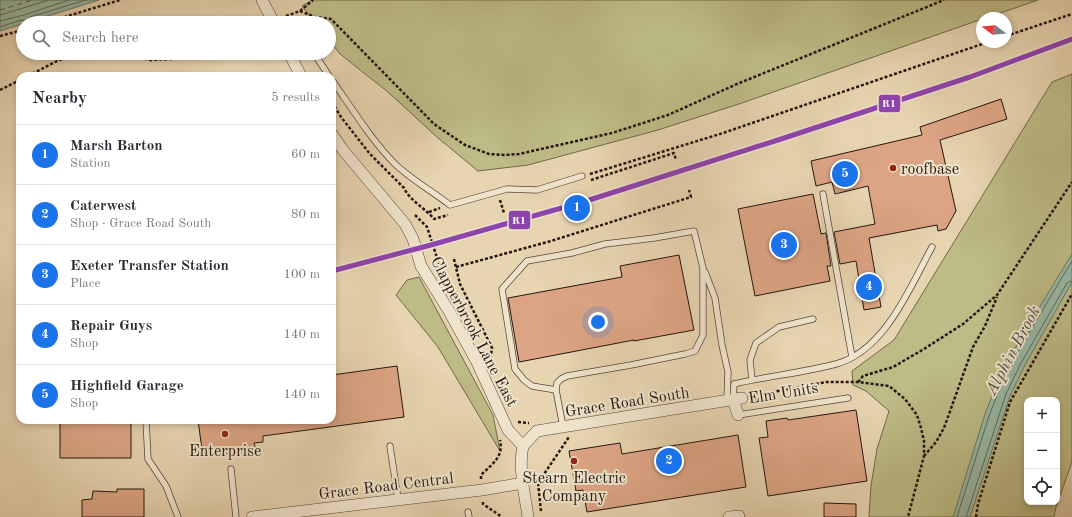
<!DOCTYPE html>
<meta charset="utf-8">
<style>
body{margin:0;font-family:"Old Standard TT",serif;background:#f7f7f7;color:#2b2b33}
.controls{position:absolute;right:12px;bottom:12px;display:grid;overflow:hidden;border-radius:8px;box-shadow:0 2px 6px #0003}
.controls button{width:36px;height:36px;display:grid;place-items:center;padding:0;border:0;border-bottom:1px solid #e1e1e2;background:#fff;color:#2b2b33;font:20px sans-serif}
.compass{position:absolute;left:976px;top:12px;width:36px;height:36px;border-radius:50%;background:#fff;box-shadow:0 2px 6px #0003;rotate:286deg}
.you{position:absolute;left:598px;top:322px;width:14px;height:14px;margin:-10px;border:3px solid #fff;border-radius:50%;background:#1a73e8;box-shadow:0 0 0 6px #1a73e833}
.badge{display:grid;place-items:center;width:26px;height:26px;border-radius:50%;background:#1a73e8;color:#fff;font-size:13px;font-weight:700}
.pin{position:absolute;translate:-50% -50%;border:2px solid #fff;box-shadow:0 1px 4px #0006}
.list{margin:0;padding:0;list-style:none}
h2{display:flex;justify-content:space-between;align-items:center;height:52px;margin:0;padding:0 16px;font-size:17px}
h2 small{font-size:13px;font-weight:400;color:#7c7c81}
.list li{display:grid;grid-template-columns:26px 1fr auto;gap:12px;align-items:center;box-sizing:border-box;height:60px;padding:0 16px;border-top:1px solid #e1e1e2}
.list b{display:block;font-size:15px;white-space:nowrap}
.list p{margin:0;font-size:13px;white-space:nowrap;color:#7c7c81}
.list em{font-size:13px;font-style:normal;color:#7c7c81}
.icon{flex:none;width:22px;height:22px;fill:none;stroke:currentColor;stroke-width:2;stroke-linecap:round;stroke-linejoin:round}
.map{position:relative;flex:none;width:1072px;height:517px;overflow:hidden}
.search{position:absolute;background:#fff;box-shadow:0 2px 6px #0003;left:16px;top:16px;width:320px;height:44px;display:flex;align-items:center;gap:10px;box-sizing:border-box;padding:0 14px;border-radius:22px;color:#7c7c81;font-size:15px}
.panel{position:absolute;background:#fff;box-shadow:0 2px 6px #0003;left:16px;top:72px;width:320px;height:352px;border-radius:12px}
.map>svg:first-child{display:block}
</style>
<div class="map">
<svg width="1072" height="517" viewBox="0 0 1072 517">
<rect width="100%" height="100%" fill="#e7d4b0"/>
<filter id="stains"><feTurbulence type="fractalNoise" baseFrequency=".005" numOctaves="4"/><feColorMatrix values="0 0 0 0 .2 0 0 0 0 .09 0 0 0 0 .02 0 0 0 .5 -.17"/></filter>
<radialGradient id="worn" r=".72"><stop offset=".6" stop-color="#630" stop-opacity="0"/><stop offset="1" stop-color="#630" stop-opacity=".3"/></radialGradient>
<path fill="#bdbb86" stroke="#70684a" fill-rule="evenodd" d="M312 0H1038L986 18H982V19L742 103 658 130 528 165 478 171 438 138 388 92 340 54 329 40V23H315L302 6Z
M1072 74V462L1056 507 1054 517H869L871 486 877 449 889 411 866 391 853 385 852 371 894 340 1052 82ZM1027 400H1057V502H1027Z
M419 277 493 415 500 451 438 347 396 295 407 280Z"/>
<path fill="#98b9a5" stroke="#6a7869" d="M0 0H99L0 31Z
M1072 254V282L1025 365 1010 396 970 517H953L985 414 1001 373 1023 334Z"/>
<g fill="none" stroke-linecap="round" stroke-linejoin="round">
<path stroke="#5e685a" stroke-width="1" d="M0 15 49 0
M0 21 24 15 69 0
M0 27 21 20 26 21 30 17 86 0
M957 517 989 416 1005 375 1027 336 1072 261
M966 517 1006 394 1021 363 1067 283 1072 281"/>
<path stroke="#4d4f44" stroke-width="1" stroke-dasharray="5 4" stroke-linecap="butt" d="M0 10 33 0"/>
</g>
<path fill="#dca484" stroke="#24160f" d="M1001 99 1007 119 940 140 956 211 946 229 938 231 937 225 869 238 881 307 864 310 856 261 840 264 834 232 875 224 868 186 835 194 832 182 816 186 811 161 922 135 920 127Z
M813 194 821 234 826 233 831 266H827L830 281 755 296 738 209Z
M679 255 694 330 634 341V340L519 362 508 298 622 277 620 266Z
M397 366 404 417 263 436V442L254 443 256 450 203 457 198 420H332V375Z
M856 410 867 481 768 496 759 438 768 437 766 421 787 418 788 420Z
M60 420H131V458H60Z
M738 435 746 487 587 512 583 490 576 491 569 451 620 443 622 454Z
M117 489H144V517H82V500L92 499 93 491 117 492Z
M824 503 856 504V517H824Z"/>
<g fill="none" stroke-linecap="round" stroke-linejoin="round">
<defs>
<path id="lane" d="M314 53 329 76
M332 80C351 107 372 141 395 164 412 180 432 191 450 205L507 189 537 190 582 176
M823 194 852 357
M705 272 715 298 722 345 728 372 727 400
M752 380 750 360 756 343 779 327 813 319
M556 390 532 386 524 380 515 369 502 289 527 261 572 253 605 244 654 238 694 231 703 268V335L695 351 685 354 631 365 567 376 561 379 557 383 556 390 563 427
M733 399 734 384C768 376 802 373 836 364 885 351 910 287 932 247
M738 415 848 398
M146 420 148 459 166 486 178 517
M390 446 398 499
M231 469 236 517
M468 512 469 517"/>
<path id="street" d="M262 0 274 23
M289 53 301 76
M332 134 343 150 405 224 413 239 421 266 449 311 477 362 508 430 523 446
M733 399 738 415
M523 446 537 431 742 398
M523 446C518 467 525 495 528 517
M252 517 482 490 523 483
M729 517 739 516"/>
</defs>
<use href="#lane" stroke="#554637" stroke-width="7"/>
<use href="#street" stroke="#554637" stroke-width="12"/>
<path stroke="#24160f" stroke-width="2.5" stroke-dasharray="3 2" stroke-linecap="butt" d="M300 11 315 17 331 19 434 124 465 145 489 154 504 155 519 154 612 133 668 115 737 84 944 0
M286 16 300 11 313 0
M45 23 120 0
M0 36 23 30
M1006 36 1072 14
M120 53 150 60 174 59 195 53
M28 76 59 60 91 53
M0 90 20 80
M332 102 341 117 370 154 404 188C410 201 425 208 434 219L448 215
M590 174 720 134 988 42
M591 180 674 153 676 160
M500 200 504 213
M429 212 440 208
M415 215 427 227 444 279
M454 259 460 284 492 348 490 362
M456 267 551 241 691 197 689 190
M858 382 863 376 893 367 924 349 963 324 997 295 1072 182
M752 396 826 382H858L889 386 905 399 917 415 921 428 924 441V456L908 517
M518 422 529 423
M924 456 936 442 944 428 973 347 985 326 997 297
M481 479V475C492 464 504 457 500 440
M483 502V504L502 517
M541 511 538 483 569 437
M976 517 978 504 1010 402 1072 294"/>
<use href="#lane" stroke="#efe3cc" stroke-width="5.5"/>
<use href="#street" stroke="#efe3cc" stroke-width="11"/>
<defs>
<path id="rail-1" d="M332 271 431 245 583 202 778 140 970 77 1072 39"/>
</defs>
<use href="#rail-1" stroke="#efe3cc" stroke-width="8"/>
<use href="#rail-1" stroke="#8e44ad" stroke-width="5"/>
</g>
<g fill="#8f2418" stroke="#efe3cc" stroke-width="1.5">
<circle cx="893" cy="168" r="4"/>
<circle cx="225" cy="434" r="4"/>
<circle cx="574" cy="461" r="4"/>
</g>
<g text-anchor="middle" stroke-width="4" stroke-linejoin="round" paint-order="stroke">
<g font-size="16" fill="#24160f" stroke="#efe3cc">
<text x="901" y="174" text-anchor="start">roofbase</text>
<text x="225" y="456">Enterprise</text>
<text x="574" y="483">Stearn Electric<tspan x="574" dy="18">Company</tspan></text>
</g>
<g font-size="16" fill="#24160f" stroke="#efe3cc">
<text transform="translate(475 331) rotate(62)" y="6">Clapperbrook Lane East</text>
<text transform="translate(783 392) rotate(-9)" y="6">Elm Units</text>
<text transform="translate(627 401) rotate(-9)" y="6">Grace Road South</text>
<text transform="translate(386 485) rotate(-7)" y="6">Grace Road Central</text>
</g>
<g font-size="17" font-style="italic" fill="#4d4f44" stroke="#efe3cc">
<text transform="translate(1012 350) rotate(-62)" y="6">Alphin Brook</text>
</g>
</g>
<g stroke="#efe3cc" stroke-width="1.5">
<rect x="878" y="94" width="23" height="19" rx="4" fill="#8e44ad"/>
<rect x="508" y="210" width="23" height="20" rx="4" fill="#8e44ad"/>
</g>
<g font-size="11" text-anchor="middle" font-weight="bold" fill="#fff">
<text x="889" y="107">R1</text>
<text x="519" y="224">R1</text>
</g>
<rect width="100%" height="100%" filter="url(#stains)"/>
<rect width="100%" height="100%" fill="url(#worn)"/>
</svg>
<div class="controls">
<button>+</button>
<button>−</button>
<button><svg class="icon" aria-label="locate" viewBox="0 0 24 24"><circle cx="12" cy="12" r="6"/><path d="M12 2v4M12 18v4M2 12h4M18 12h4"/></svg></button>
</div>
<svg class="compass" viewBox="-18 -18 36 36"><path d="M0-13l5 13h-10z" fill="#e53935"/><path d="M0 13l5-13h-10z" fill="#7c7c81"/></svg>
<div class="you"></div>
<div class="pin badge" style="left:577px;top:208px">1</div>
<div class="pin badge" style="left:669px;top:461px">2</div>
<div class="pin badge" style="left:784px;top:245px">3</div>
<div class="pin badge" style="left:869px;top:287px">4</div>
<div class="pin badge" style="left:845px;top:174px">5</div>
<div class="search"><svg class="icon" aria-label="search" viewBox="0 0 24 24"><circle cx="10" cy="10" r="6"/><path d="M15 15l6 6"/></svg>Search here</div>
<section class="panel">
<h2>Nearby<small>5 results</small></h2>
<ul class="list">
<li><span class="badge">1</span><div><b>Marsh Barton</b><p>Station</p></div><em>60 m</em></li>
<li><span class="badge">2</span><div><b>Caterwest</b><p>Shop · Grace Road South</p></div><em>80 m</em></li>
<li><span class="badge">3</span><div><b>Exeter Transfer Station</b><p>Place</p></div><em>100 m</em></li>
<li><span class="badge">4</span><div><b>Repair Guys</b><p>Shop</p></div><em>140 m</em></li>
<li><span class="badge">5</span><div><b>Highfield Garage</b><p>Shop</p></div><em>140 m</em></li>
</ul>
</section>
</div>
